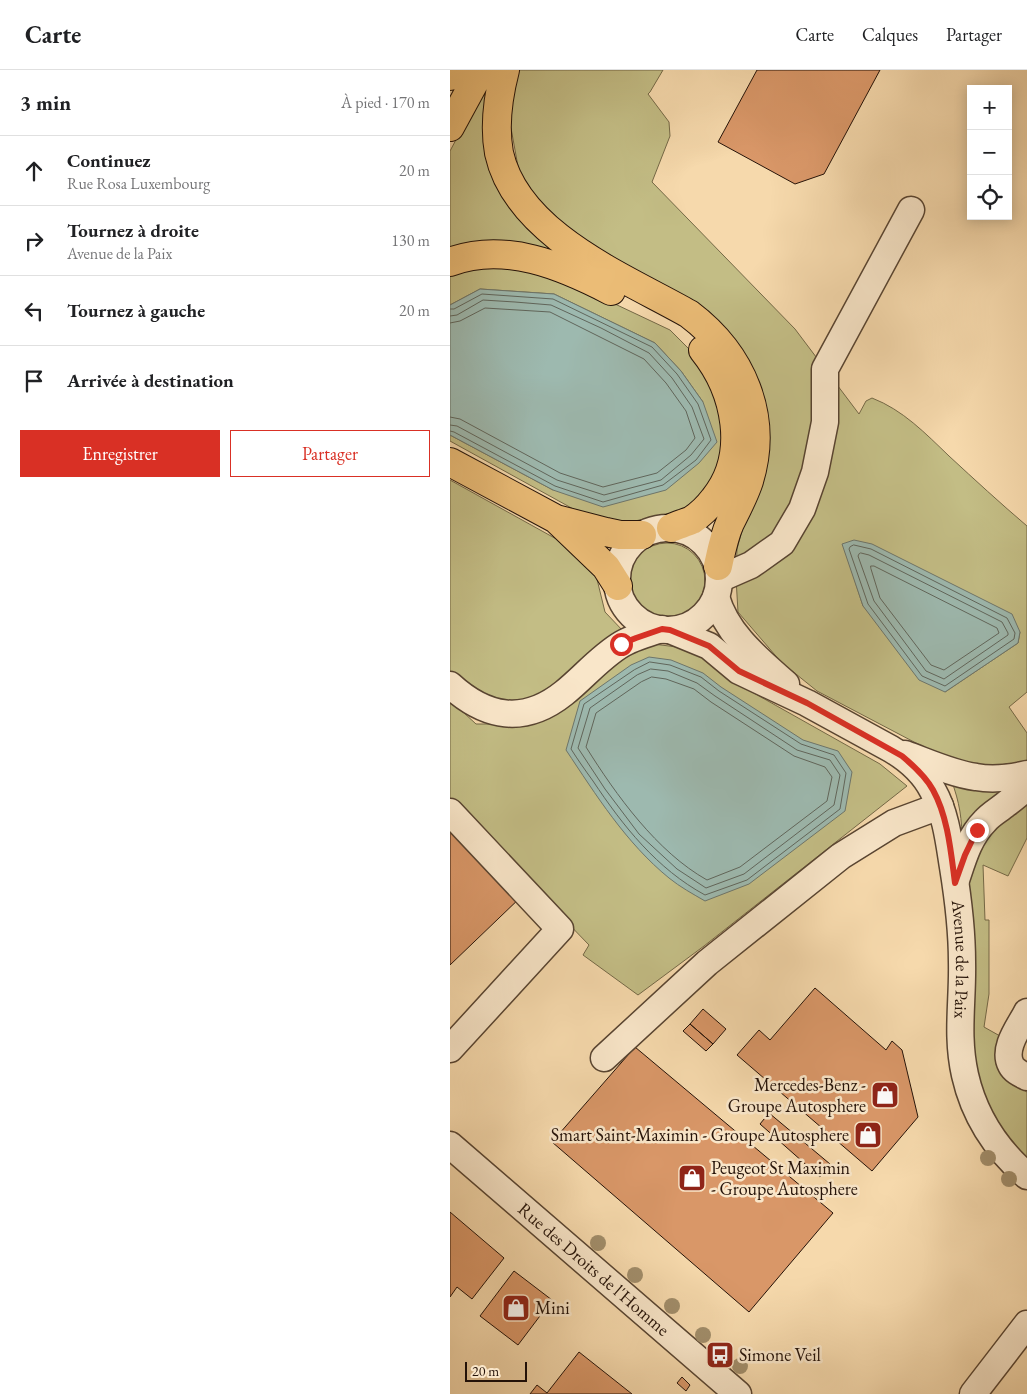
<!DOCTYPE html>
<html lang="fr">
<meta charset="utf-8">
<style>
body{margin:0;font-family:"EB Garamond",serif;background:#f6f6f6;color:#202124}
.controls{position:absolute;right:15px;top:15px;display:grid;overflow:hidden;border-radius:0px;box-shadow:0 2px 12px #0003}
.controls button{width:45px;height:45px;display:grid;place-items:center;padding:0;border:0;border-bottom:1px solid #e0e0e0;background:#fff;color:#202124;font:25px sans-serif}
.scale{position:absolute;left:15px;bottom:12px;width:62px;box-sizing:border-box;padding-left:5px;border:2px solid #241208;border-top:0;font-size:14px;line-height:18px;white-space:nowrap;color:#241208;-webkit-text-stroke:4px #f9e6c9;paint-order:stroke}
.stop{position:absolute;width:15px;height:15px;margin:-11px;border:4px solid #d93025;border-radius:50%;background:#fff}
.stop.end{background:#d93025;border-color:#fff;box-shadow:0 1px 5px #0008}
.list{margin:0;padding:0;list-style:none}
h2{display:flex;justify-content:space-between;align-items:center;height:65px;margin:0;padding:0 20px;font-size:21px}
h2 small{font-size:16px;font-weight:400;color:#757577}
.list li{display:grid;grid-template-columns:32px 1fr auto;gap:15px;align-items:center;box-sizing:border-box;height:70px;padding:0 20px;border-top:1px solid #e0e0e0}
.list b{display:block;font-size:19px;white-space:nowrap}
.list p{margin:0;font-size:16px;white-space:nowrap;color:#757577}
.list em{font-size:16px;font-style:normal;color:#757577}
.actions{display:flex;gap:10px;padding:15px 20px}
.actions a{flex:1;padding:11px 0;border:1px solid #d93025;border-radius:0px;text-align:center;font-size:18px;color:#d93025}
.actions .main{background:#d93025;color:#fff}
.icon{flex:none;width:28px;height:28px;fill:none;stroke:currentColor;stroke-width:2;stroke-linecap:round;stroke-linejoin:round}
.map{position:relative;flex:none;width:577px;height:1324px;overflow:hidden}
header{display:flex;align-items:center;gap:30px;box-sizing:border-box;height:70px;padding:0 25px;background:#fff;border-bottom:1px solid #e0e0e0}
header strong{font-size:24px}
nav{display:flex;gap:28px;margin-inline-start:auto;font-size:18px}
main{display:flex}
aside{flex:1;background:#fff}
.map>svg:first-child{display:block}
</style>
<header>
<strong>Carte</strong>
<nav><a>Carte</a><a>Calques</a><a>Partager</a></nav>
</header>
<main>
<aside>
<h2>3 min<small>À pied · 170 m</small></h2>
<ul class="list">
<li><svg class="icon" aria-label="ahead" viewBox="0 0 24 24"><path d="M12 20V5M6 11l6-6 6 6"/></svg><div><b>Continuez</b><p>Rue Rosa Luxembourg</p></div><em>20 m</em></li>
<li><svg class="icon" aria-label="right" viewBox="0 0 24 24"><path d="M7 20v-9h11M14 6l5 5-5 5"/></svg><div><b>Tournez à droite</b><p>Avenue de la Paix</p></div><em>130 m</em></li>
<li><svg class="icon" aria-label="left" viewBox="0 0 24 24"><path d="M17 20v-9H6M10 6l-5 5 5 5"/></svg><div><b>Tournez à gauche</b></div><em>20 m</em></li>
<li><svg class="icon" aria-label="arrive" viewBox="0 0 24 24"><path d="M6 21V4h12l-3 4 3 4H6"/></svg><div><b>Arrivée à destination</b></div></li>
</ul>
<div class="actions"><a class="main">Enregistrer</a><a>Partager</a></div>
</aside>
<div class="map">
<svg width="577" height="1324" viewBox="0 0 577 1324">
<rect width="100%" height="100%" fill="#f6d9ac"/>
<filter id="stains"><feTurbulence type="fractalNoise" baseFrequency=".004" numOctaves="4"/><feColorMatrix values="0 0 0 0 .2 0 0 0 0 .09 0 0 0 0 .02 0 0 0 .5 -.17"/></filter>
<radialGradient id="worn" r=".72"><stop offset=".6" stop-color="#630" stop-opacity="0"/><stop offset="1" stop-color="#630" stop-opacity=".3"/></radialGradient>
<path fill="#c3bd85" stroke="#746846" fill-rule="evenodd" d="M68 0H213L200 22 198 24 219 52 220 66 202 112 345 259 409 344 416 331 422 328C453 340 475 363 499 386 525 410 550 433 577 456V622L559 637 577 663V697L544 702 485 683 367 621 331 592 288 542 286 508 287 479 295 450V296L94 143 69 102 59 47ZM393 474 570 562 568 573 495 622 413 536Z
M38 10V56L103 176 98 183 0 181V81Z
M49 192 110 208 220 260 248 288 267 320 277 365 264 419 231 444 202 447 168 455 136 446 0 371V365L103 420 253 332 231 301 205 273 104 224 30 219 0 235V201Z
M0 410 128 481 144 497 155 542 174 562 107 621 60 635 40 631 0 603Z
M179 511a38 38 0 1 1 76 0a38 38 0 1 1-76 0Z
M195 573 243 579 286 613 430 694 457 716 254 876 188 925 133 885 139 875 0 731V630L26 654H78L171 587Z
M501 709 577 710 512 774C512 748 510 734 501 709Z
M577 727V768L558 806 533 795 535 850H539V924L534 957 550 966 565 1015 577 1022V1092L543 1048 523 992 518 807 530 770Z"/>
<path fill="#9db9af" stroke="#6d766c" d="M30 219 104 224 205 273 231 301 253 332 267 372 249 393 216 420 153 437 103 420 0 365V235Z
M404 470 422 474 562 544 570 562 568 573 495 622 469 610 413 536 392 474Z
M199 587 221 590 253 603 271 617 353 670 388 681 402 702 395 741 299 814 255 831C243 824 230 817 219 808 176 773 146 725 116 680L130 631 181 595Z"/>
<g fill="none" stroke-linecap="round" stroke-linejoin="round">
<path stroke="#60665c" stroke-width="1" d="M0 239H4L32 224 103 229 202 277 227 304 248 334 261 370 246 390 213 415 153 432 105 416 4 362 0 361
M0 246 7 245 33 230 65 232 101 235 151 258 199 283 222 308 242 337 254 369 241 385 211 410 154 425 107 410 7 356 0 355
M0 253 10 251 35 238 100 242 194 289 216 313 236 341 245 368 236 380 207 403 153 417 110 403 10 349 0 347
M404 475 421 479 557 548 565 563 564 569 495 616 472 606 418 534 399 479 400 477Z
M411 483 419 485 552 552 558 563V565L494 609 476 601 424 531 408 486 409 484Z
M421 496H424L547 558 549 563 494 600 481 595 430 528 421 499Z
M200 592 220 595 251 607 269 621 351 674 384 685 396 703 390 739 297 810 255 825C207 799 173 756 143 711 135 700 128 690 121 679L134 634 184 600Z
M201 599 218 601 247 613 265 626 347 680 380 690 390 705 384 735 294 804 256 818 227 799 189 764 155 719 128 678 140 638 187 605Z
M202 607 216 609 244 619 261 632 344 686 375 697 382 707 377 731 290 797 257 810C207 782 166 725 136 677L146 643 191 612Z"/>
</g>
<path fill="#d99768" stroke="#241208" d="M307 0H430L374 104 345 114 268 72Z
M0 748 73 825 0 895Z
M365 918 436 980 442 971 452 980 468 1047 422 1101 287 985 309 960 320 970Z
M253 939 276 959 263 974 240 954Z
M240 954 263 974 256 981 233 961Z
M185 977 383 1143 299 1242 102 1072Z
M319 1043 380 1094 370 1107 310 1054Z
M0 1142 54 1188 22 1229 7 1217 0 1227Z
M64 1201 102 1230 68 1275 30 1246Z
M129 1282 182 1324H80L87 1315 97 1323Z
M232 1307 240 1315 236 1321 227 1313Z"/>
<g fill="none" stroke-linecap="round" stroke-linejoin="round">
<defs>
<g id="minor">
<circle cx="218" cy="509" r="51"/>
<path d="M269 509 301 495 332 473 352 439 365 402 375 352V299L461 140"/>
<path d="M266 527C277 565 308 589 336 614"/>
<path id="s1" d="M220 560 259 576 289 601 357 633 441 679C458 689 474 703 483 721 496 744 499 772 503 797 508 828 512 860 512 892 513 931 506 965 515 1005 524 1045 546 1079 577 1106"/>
<path d="M0 615C36 648 74 655 114 623 134 607 150 587 172 574 184 567 198 563 212 559"/>
<path d="M455 684C477 692 503 704 526 707 543 710 560 708 577 704"/>
<path d="M0 742 110 859 0 979"/>
<path d="M506 810C513 789 519 767 535 751 541 744 549 740 556 734 563 729 570 723 577 717"/>
<path d="M577 942C570 956 552 978 561 995 564 1001 571 1004 577 1007"/>
<path d="M154 988 257 893 391 786 444 753 490 736"/>
<path id="s2" d="M0 1075 288 1324"/>
<path d="M523 1324 577 1254"/>
</g>
<path id="highway" d="M55 0C48 27 44 56 49 83 67 165 174 207 239 244 292 284 319 346 299 411 294 426 287 439 280 453 274 466 271 482 268 496
M0 6 3 0
M0 57 31 0
M0 192C54 171 113 196 161 221
M0 392 106 449 156 462 170 465H192
M107 450 156 497 168 516
M221 458C228 455 235 453 242 450 251 444 258 437 264 429 300 385 286 321 253 280"/>
</defs>
<use href="#minor" stroke="#584431" stroke-width="29"/>
<use href="#highway" stroke="#241208" stroke-width="30"/>
<use href="#minor" stroke="#f9e6c9" stroke-width="26"/>
<use href="#highway" stroke="#ebbc76" stroke-width="28"/>
</g>
<g fill="#a18d6a">
<circle cx="538" cy="1088" r="8"/>
<circle cx="559" cy="1109" r="8"/>
<circle cx="148" cy="1173" r="8"/>
<circle cx="185" cy="1205" r="8"/>
<circle cx="222" cy="1236" r="8"/>
<circle cx="253" cy="1265" r="8"/>
<circle cx="290" cy="1296" r="8"/>
</g>
<g fill="none" stroke-linecap="round" stroke-linejoin="round">
<path stroke="#d93025" stroke-width="6" d="M171 574 186 568 212 559 220 560 259 576 289 601 357 633 452 686C464 696 476 707 483 720 498 747 501 783 505 813L515 785 527 760"/>
</g>
<defs>
<symbol id="shop-square" viewBox="-11 -11 22 22"><rect x="-9" y="-9" width="18" height="18" rx="4" fill="#8f2418" stroke="#f9e6c9"/><path d="M-5-2.5h2.3a2.7 3.5 0 0 1 5.4 0H5L5.5 6h-11ZM-1.5-2.5h3a1.5 2.3 0 0 0-3 0Z" fill="#fff"/></symbol>
<symbol id="bus-square" viewBox="-11 -11 22 22"><rect x="-9" y="-9" width="18" height="18" rx="4" fill="#8f2418" stroke="#f9e6c9"/><path d="M-5-6H5V4H4V6H2V4H-2V6H-4V4H-5ZM-3.5-4V0h7V-4ZM-3.5 1.2v1.5H-2V1.2ZM2 1.2v1.5H3.5V1.2Z" fill="#fff"/></symbol>
</defs>
<g fill-rule="evenodd">
<use href="#shop-square" x="419" y="1009" width="32" height="32"/>
<use href="#shop-square" x="402" y="1049" width="32" height="32"/>
<use href="#shop-square" x="226" y="1092" width="32" height="32"/>
<use href="#shop-square" x="50" y="1222" width="32" height="32"/>
<use href="#bus-square" x="254" y="1269" width="32" height="32"/>
</g>
<g text-anchor="middle" stroke-width="5" stroke-linejoin="round" paint-order="stroke">
<g font-size="18" fill="#241208" stroke="#f9e6c9">
<text dy="6" stroke="none"><textPath href="#s1" startOffset="484">Avenue de la Paix</textPath></text>
<text dy="6" stroke="none"><textPath href="#s2" startOffset="190">Rue des Droits de l'Homme</textPath></text>
</g>
<g font-size="18" fill="#241208" stroke="#f9e6c9" text-anchor="start">
<text x="416" y="1021" text-anchor="end">Mercedes-Benz -<tspan x="416" dy="21">Groupe Autosphere</tspan></text>
<text x="399" y="1071" text-anchor="end">Smart Saint-Maximin - Groupe Autosphere</text>
<text x="261" y="1104">Peugeot St Maximin<tspan x="261" dy="21">- Groupe Autosphere</tspan></text>
<text x="85" y="1244">Mini</text>
<text x="289" y="1291">Simone Veil</text>
</g>
</g>
<rect width="100%" height="100%" filter="url(#stains)"/>
<rect width="100%" height="100%" fill="url(#worn)"/>
</svg>
<div class="controls">
<button>+</button>
<button>−</button>
<button><svg class="icon" aria-label="locate" viewBox="0 0 24 24"><circle cx="12" cy="12" r="6"/><path d="M12 2v4M12 18v4M2 12h4M18 12h4"/></svg></button>
</div>
<div class="scale">20 m</div>
<div class="stop" style="left:171px;top:574px"></div>
<div class="stop end" style="left:527px;top:760px"></div>
</div>
</main>
